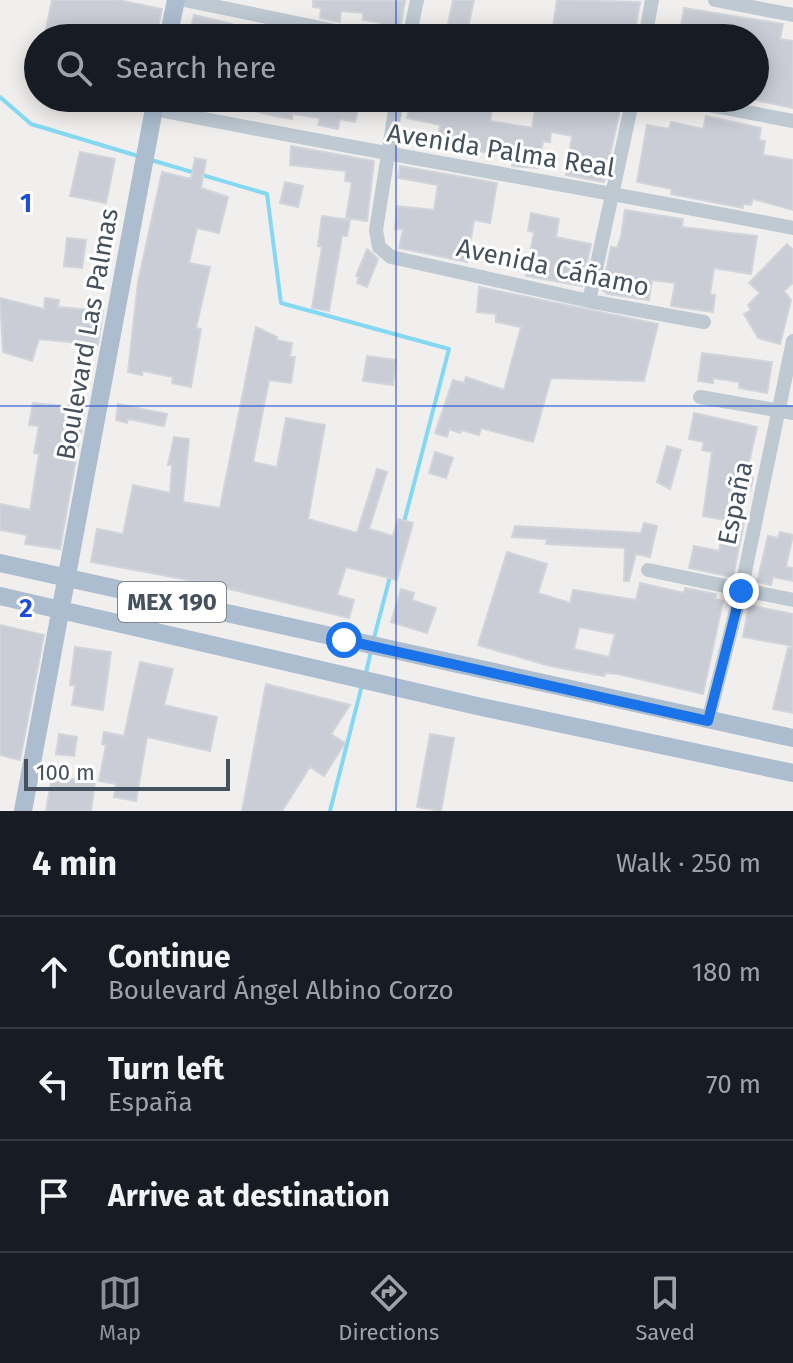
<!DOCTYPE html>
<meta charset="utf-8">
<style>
body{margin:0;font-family:"Fira Sans",sans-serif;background:#20242c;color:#f1f3f6}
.scale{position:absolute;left:24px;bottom:20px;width:206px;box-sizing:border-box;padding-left:8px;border:4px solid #45515e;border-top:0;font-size:22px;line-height:28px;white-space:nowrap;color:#45515e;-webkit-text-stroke:6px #fff;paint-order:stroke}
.stop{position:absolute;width:24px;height:24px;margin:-18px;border:6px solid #1a73e8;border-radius:50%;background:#fff}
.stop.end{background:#1a73e8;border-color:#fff;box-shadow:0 2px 8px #0008}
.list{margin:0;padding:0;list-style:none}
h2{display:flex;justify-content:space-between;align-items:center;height:104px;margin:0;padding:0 32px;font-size:34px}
h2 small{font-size:26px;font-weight:400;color:#9ea1a6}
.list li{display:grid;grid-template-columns:52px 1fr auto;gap:24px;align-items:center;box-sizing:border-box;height:112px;padding:0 32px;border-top:2px solid #363941}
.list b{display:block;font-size:30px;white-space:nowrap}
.list p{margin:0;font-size:26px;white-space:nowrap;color:#9ea1a6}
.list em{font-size:26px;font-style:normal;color:#9ea1a6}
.icon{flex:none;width:44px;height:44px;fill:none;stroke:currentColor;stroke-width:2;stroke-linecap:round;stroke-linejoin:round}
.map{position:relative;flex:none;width:793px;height:811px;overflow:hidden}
.search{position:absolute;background:#171b24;box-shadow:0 4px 20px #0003;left:24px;right:24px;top:24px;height:88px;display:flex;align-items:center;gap:20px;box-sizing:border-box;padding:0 28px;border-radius:44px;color:#9ea1a6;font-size:30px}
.sheet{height:440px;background:#171b24}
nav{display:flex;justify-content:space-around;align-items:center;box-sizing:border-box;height:112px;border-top:2px solid #363941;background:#171b24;font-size:22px;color:#9ea1a6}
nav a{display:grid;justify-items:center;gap:4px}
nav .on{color:#8c9099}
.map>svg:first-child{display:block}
</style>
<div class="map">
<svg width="793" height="811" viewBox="0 0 793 811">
<rect width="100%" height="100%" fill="#f1efee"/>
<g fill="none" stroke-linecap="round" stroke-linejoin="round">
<path stroke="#84d8f2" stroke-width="4" d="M0 97 31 124 138 156
M151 160 267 194 281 303 449 349 403 526
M374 638 391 573
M366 673 371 651
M330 811 362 685"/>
</g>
<path fill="#cacdd5" stroke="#d2d4db" stroke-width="2" fill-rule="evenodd" d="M52 0H118L162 9 156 38H55L45 34Z
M313 0 405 1 400 30 380 28 381 23 363 20V13L341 11 340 22 320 18 321 8 313 7Z
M453 0H474L466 38H445Z
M557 0 640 2 634 38H591L592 32 569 28 579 32V38H544L546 26 553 27Z
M684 8 783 24 780 39 793 41V108L755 100V38H679Z
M194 15 232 24 229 38 189 36Z
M218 98H323L345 102V98H361L355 122 340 119 338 129 318 125 320 118 293 114 292 119 280 117 218 103Z
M411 98 434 103 435 98H494L490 121 532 128 537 98 622 101 604 182 566 175 572 136 551 132 550 142 543 141 538 168 512 166 514 156 437 146 440 125 407 118Z
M706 116 761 128 759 140 765 141 763 155 793 160V210L753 199 751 205 743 204V208L671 194 672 189 637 182 647 125 669 129 671 122 703 129Z
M291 146 374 161 367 221 346 218 352 182 345 181 346 171 290 165Z
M80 152 115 159 106 203 70 196Z
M195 158 206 160 201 188 228 197 219 233 197 228 189 263 210 267 196 328 201 329 191 387 172 383 173 377 143 371 142 375 128 372 138 282 162 172 191 179Z
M400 166 497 183 490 223 474 220 467 262 399 248 403 229H395L397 206 434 210 438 185 398 178Z
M285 182 303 186 298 207 280 203Z
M625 210 683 219 682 227 757 236 751 274 714 268 710 294 715 295 713 312 671 306 675 283 652 280 649 300 608 294 602 290 611 247 617 248 621 237Z
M531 213 559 219 556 237 591 244 582 286 526 276 534 232 528 231Z
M322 216 350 220 347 236H342L329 311 312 308 322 247 318 246Z
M67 238 86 240 82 268 64 266Z
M787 244 793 250V283L784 291 791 300 780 344 758 338 744 314 751 310 748 305 760 293 749 283Z
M367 249 378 259 367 287 357 283 359 277 356 276Z
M479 287 658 324 644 381 551 378 533 442 481 428 479 435 461 430 460 433 449 429 447 437 435 433 453 380 464 383 466 377 504 390 521 327 496 322V314L477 312Z
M0 298 44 309 45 298 59 300 58 307 103 311 98 345 39 339 32 361 3 352Z
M256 327 277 337 276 340 292 343 290 357H295L291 383 269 380 253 462 277 467 286 418 325 425 308 519 357 533 377 469 387 472 369 529 393 536 398 519 413 523 397 580 346 567 337 595 354 600 349 618 205 583 91 562 97 529 123 534 133 485 170 493 172 465H168L174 437 189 439 183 502 220 508Z
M702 353 772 362 767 393 739 388V382L713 378V383L698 381Z
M367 356 396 360 393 385 363 381Z
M33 403 85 408 60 549 25 544 27 535 0 530V504L30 510 39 454 34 453 39 426 29 425Z
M118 404 167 414 164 426 128 419 127 423 116 420Z
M694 413 757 427 746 476 753 478 750 491 741 490 735 520 744 522 733 577 689 568 694 546 719 551 725 520 703 516 712 452 702 450 704 442 689 439Z
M667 446 681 450 670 489 657 482Z
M435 452 453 458 446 478 429 473Z
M644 523 657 526 650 557 636 554 629 581H624L625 548 546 544 547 539 512 537 515 526 641 533Z
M780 532 793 535 786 567 793 568V581L773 577 771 585 757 582 768 536 778 538Z
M507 552 547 564 538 593 570 603 573 590 636 600 640 583 684 593 685 588 716 594 715 599 723 601 703 694 618 674 605 673 604 676 550 666 478 645ZM579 627 615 634 609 657 574 649Z
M401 589 414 593 412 600 436 608 427 633 391 622Z
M749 605 793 614V646L743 637Z
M0 625 44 635 20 760 0 755Z
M75 647 111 652 103 710 72 705 75 686 70 685Z
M788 648H793V713L773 709Z
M140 662 173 669 164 705 217 717 210 751 147 737 136 801 114 797 116 784 99 781 106 745 102 744 104 732 124 736Z
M266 684 350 705 331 734 345 743 324 776 310 767 282 811H242Z
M59 734 77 737 74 756 56 754Z
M430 734 454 738 441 811 417 807Z
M52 776 95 782 91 811H46Z"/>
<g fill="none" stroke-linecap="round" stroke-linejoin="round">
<path stroke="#bec9d2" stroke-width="14" d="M184 0 370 38
M715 0 793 15
M409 38 417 0
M645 38 652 0
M397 98 376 230 379 247 391 257 589 301 704 322
M672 98 793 121
M154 109C367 152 580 186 793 228
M589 301 633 98
M700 397 793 413
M648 570 793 600
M708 721 741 591 793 341"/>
<path stroke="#acbdd0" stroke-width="18" d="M168 38 176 0
M0 563 793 738
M0 596 477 706 793 773
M23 811 156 98"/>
</g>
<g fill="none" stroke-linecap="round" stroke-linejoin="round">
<path stroke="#1a73e8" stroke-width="10" d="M344 640 708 721 741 591"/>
</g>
<path fill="none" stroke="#1d4ed8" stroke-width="2" stroke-opacity="0.55" d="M396 0V38M396 98V811M0 406H793"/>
<g text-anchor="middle" stroke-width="6" stroke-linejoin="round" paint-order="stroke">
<rect fill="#fff" stroke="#7d858e" stroke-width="2" x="118" y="582" width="108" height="40" rx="6"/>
<g font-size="24" font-weight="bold" fill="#45515e">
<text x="172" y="610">MEX 190</text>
</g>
<g font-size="26" fill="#45515e" stroke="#fff">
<text transform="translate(501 150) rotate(9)" y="9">Avenida Palma Real</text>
<text transform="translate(553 267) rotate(12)" y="9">Avenida Cáñamo</text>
<text transform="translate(87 334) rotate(-80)" y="9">Boulevard Las Palmas</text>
<text transform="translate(735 503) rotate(-78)" y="9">España</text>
</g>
</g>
<g font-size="26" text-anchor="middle" font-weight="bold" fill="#1d4ed8" stroke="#fff" stroke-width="6" stroke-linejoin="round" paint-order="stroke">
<text x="26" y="212">1</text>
<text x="26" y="617">2</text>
</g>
</svg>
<div class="scale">100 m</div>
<div class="stop" style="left:344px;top:640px"></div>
<div class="stop end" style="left:741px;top:591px"></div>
<div class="search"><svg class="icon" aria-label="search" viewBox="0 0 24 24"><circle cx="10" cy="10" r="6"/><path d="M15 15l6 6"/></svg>Search here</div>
</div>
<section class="sheet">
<h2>4 min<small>Walk · 250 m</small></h2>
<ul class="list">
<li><svg class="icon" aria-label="ahead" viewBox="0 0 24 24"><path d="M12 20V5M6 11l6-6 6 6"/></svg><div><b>Continue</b><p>Boulevard Ángel Albino Corzo</p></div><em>180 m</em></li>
<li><svg class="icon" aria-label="left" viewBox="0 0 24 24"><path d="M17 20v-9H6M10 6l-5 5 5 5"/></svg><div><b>Turn left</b><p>España</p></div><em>70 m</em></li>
<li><svg class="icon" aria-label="arrive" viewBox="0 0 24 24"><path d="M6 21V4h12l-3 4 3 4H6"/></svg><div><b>Arrive at destination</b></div></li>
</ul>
</section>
<nav>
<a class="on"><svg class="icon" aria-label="map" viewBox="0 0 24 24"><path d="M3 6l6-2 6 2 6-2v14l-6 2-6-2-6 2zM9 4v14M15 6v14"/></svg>Map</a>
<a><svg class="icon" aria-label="directions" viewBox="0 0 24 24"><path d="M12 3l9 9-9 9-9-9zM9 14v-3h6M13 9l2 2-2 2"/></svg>Directions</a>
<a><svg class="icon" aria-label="saved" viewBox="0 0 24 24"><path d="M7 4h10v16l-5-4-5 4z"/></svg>Saved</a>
</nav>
